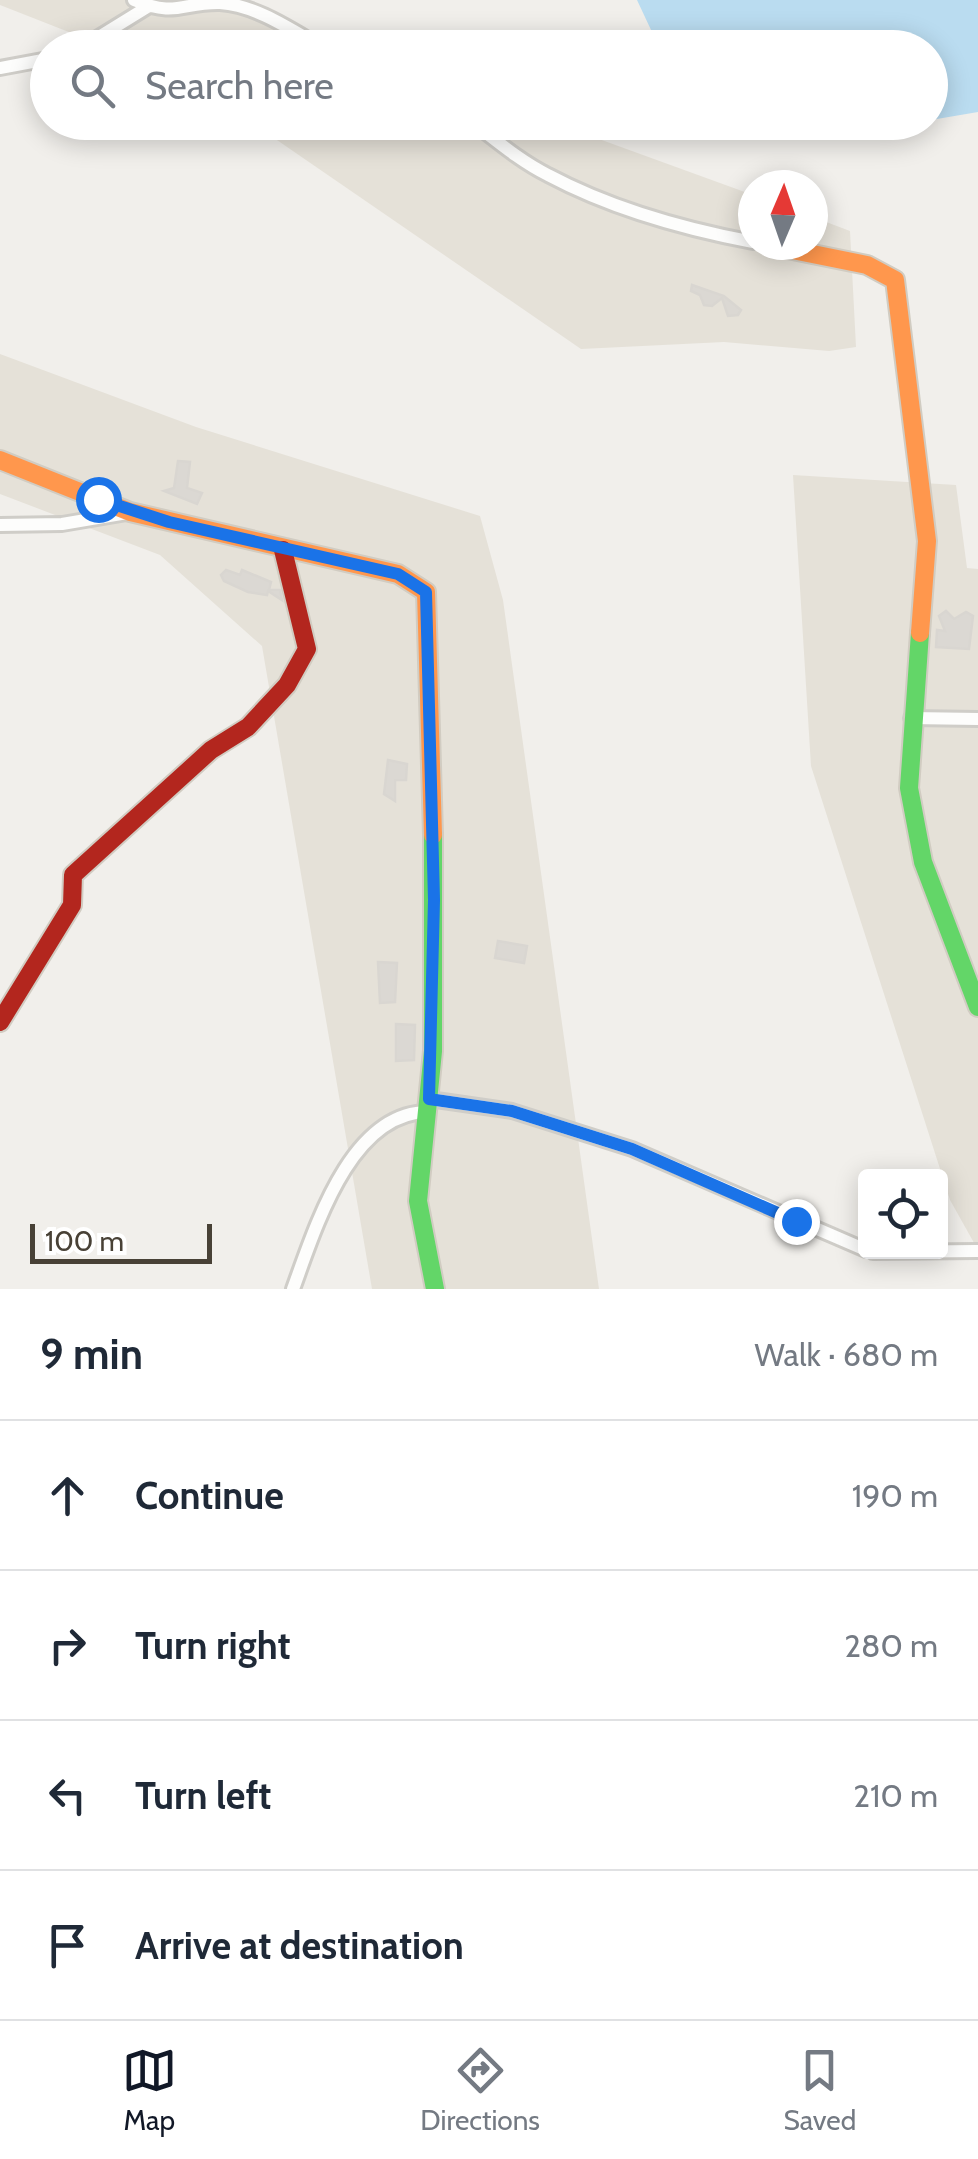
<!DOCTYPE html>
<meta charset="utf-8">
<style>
body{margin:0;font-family:Cabin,sans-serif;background:#f6f6f7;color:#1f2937}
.controls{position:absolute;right:30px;bottom:30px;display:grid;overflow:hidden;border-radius:10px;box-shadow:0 5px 25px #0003}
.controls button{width:90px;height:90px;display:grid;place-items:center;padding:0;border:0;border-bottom:2px solid #e0e1e3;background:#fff;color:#1f2937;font:50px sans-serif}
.compass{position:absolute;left:738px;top:170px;width:90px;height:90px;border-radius:50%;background:#fff;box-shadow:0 5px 25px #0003;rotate:2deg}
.scale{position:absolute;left:30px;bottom:25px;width:182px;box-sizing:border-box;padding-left:10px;border:5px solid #484136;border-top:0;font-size:28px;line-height:35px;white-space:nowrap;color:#484136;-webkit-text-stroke:8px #fff;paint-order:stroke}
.stop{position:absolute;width:30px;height:30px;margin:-22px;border:8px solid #1a73e8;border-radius:50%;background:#fff}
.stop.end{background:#1a73e8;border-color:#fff;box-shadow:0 2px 10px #0008}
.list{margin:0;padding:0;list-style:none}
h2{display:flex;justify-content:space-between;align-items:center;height:130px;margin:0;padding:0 40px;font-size:42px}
h2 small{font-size:32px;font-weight:400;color:#747a83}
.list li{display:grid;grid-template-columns:65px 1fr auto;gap:30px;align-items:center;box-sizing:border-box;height:150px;padding:0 40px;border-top:2px solid #e0e1e3}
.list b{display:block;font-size:38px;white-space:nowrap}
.list em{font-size:32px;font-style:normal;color:#747a83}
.icon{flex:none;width:55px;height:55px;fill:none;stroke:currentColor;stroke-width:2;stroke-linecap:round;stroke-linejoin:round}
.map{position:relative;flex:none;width:978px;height:1289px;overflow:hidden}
.search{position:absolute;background:#fff;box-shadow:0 5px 25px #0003;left:30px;right:30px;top:30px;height:110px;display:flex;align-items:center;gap:25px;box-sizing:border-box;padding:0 35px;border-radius:55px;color:#747a83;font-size:38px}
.sheet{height:730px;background:#fff}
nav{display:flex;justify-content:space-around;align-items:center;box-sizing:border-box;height:140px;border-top:2px solid #e0e1e3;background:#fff;font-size:28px;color:#747a83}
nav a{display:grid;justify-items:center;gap:5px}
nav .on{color:#111827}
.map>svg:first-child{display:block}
</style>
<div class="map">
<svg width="978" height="1289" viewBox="0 0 978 1289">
<rect width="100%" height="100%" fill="#f1efeb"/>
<path fill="#e5e1d8" d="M0 0H223L352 47H107L0 5Z
M252 123H555L753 195V245H813V217L850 231 856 347 829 351 724 342 581 349Z
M0 354 196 427 480 516 503 600 599 1289H372L262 646 160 555 0 494Z
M793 475 956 485 967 568 978 569V1250L950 1200 811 766Z"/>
<path fill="#badcf0" d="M637 0H978V112L931 120 930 48 659 47Z"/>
<path fill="#dbd8d3" stroke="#d9d6d1" stroke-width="2.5" d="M692 285 724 296 741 310 738 315 728 316 722 298 712 306 704 305 700 295 691 291Z
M178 461 190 462 187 488 202 493 197 504 164 491 174 488Z
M226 570 240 575 242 570 271 582 269 590H280L282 600 268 591 267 595 248 592 224 581 221 575Z
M946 611 954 619 966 612 973 616 969 649 936 647 937 630 945 631 939 616Z
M388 760 407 764 406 780H395V801L384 794Z
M498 941 527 946 524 963 495 958Z
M378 962 397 963 395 1002 380 1003Z
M396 1024 415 1025 414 1060 396 1061Z"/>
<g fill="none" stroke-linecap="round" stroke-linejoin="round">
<defs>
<path id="street" d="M134 0C177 18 182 2 220 3 256 5 293 31 323 48
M81 48 149 6
M0 68 48 59
M472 122C497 141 520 161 548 175 610 208 684 229 753 242
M0 525 62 524 127 513
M911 718 978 719
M429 1099 512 1111 632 1149 866 1250
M873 1252 978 1251
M293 1289C315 1229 350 1112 428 1112"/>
<path id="fast" d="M920 633 909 788 923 862 978 1007
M433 835V1051L418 1201 435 1289"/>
<path id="slow" d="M768 245 867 265 895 280 927 541 920 633
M0 460 130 512 398 574 426 592 433 835"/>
<path id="jam" d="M0 1022 72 905 73 875 211 750 248 727 287 685 307 649 283 550"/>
</defs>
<use href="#street" stroke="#cfcdc8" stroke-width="18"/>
<use href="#fast" stroke="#d1ccc2" stroke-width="22"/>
<use href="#slow" stroke="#d1ccc2" stroke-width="22"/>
<use href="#jam" stroke="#d1ccc2" stroke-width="22"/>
<use href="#street" stroke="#fdfdfc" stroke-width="12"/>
<use href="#fast" stroke="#63d668" stroke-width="18"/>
<use href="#slow" stroke="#ff974d" stroke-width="18"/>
<use href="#jam" stroke="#b3261e" stroke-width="18"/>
</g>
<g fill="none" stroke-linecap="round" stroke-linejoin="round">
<path stroke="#1a73e8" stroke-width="12" d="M98 499 169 522 398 574 426 592 434 900 429 1099 512 1111 632 1149 796 1221"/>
</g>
</svg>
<div class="controls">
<button><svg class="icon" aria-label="locate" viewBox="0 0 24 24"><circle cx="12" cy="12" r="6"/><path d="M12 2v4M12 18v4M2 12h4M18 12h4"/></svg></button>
</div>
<svg class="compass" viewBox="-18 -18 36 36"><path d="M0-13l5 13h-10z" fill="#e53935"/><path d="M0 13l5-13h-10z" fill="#747a83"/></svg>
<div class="scale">100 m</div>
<div class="stop" style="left:98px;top:499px"></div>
<div class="stop end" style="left:796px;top:1221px"></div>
<div class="search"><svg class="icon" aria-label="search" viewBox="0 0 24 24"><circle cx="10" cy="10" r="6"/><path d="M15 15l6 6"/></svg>Search here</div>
</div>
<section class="sheet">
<h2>9 min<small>Walk · 680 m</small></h2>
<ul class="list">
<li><svg class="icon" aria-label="ahead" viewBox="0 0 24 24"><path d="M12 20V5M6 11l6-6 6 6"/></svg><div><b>Continue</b></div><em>190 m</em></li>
<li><svg class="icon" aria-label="right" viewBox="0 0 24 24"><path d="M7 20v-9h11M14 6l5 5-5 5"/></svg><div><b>Turn right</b></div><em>280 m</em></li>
<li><svg class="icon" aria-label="left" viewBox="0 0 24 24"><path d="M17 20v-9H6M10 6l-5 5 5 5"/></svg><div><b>Turn left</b></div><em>210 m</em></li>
<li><svg class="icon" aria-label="arrive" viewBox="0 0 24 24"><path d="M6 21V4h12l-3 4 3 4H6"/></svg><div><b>Arrive at destination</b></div></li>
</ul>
</section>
<nav>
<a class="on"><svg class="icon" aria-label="map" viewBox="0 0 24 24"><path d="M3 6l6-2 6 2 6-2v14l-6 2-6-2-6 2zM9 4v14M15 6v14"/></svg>Map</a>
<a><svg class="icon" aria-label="directions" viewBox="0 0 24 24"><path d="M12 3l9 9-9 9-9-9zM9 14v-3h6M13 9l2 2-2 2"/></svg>Directions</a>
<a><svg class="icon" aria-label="saved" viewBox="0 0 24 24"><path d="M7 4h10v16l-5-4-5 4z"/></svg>Saved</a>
</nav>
